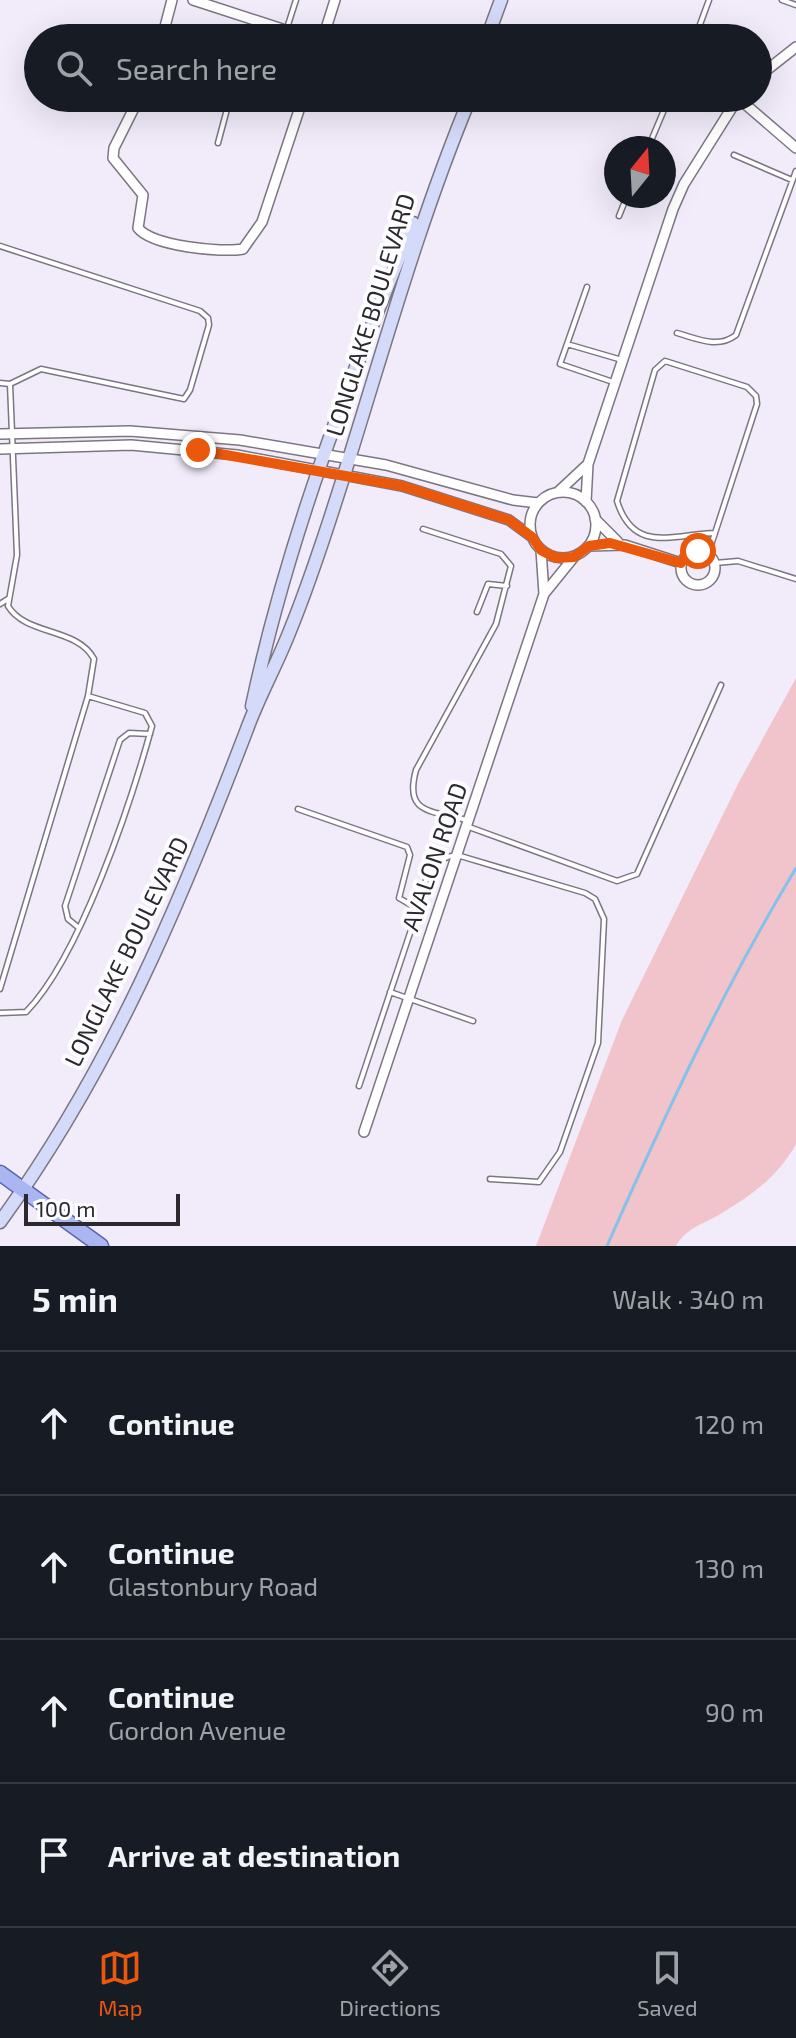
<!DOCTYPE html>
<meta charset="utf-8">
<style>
body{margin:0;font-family:"Exo 2",sans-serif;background:#20242c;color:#f1f3f6}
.compass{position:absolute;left:604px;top:136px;width:72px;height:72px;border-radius:50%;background:#171b24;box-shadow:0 8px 32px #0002;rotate:18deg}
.scale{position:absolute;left:24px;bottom:20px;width:156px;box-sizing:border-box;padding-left:8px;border:4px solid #2b292e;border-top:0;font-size:22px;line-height:28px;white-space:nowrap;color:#2b292e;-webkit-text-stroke:6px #fdfcfe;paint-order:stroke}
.stop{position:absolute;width:24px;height:24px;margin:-18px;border:6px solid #ea580c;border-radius:50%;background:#fff}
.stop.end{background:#ea580c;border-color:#fff;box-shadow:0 2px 8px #0008}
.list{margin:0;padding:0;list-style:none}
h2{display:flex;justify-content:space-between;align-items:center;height:104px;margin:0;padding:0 32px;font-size:34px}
h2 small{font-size:26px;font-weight:400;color:#9ea1a6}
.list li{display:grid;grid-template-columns:52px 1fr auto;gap:24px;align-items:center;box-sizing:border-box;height:144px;padding:0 32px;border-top:2px solid #363941}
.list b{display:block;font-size:30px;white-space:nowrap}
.list p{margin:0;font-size:26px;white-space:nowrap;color:#9ea1a6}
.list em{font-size:26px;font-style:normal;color:#9ea1a6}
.icon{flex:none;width:44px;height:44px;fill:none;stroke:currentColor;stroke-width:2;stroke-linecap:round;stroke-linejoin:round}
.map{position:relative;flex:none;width:796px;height:1246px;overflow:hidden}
.search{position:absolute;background:#171b24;box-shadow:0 8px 32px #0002;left:24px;right:24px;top:24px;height:88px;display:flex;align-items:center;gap:20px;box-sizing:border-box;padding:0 28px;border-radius:44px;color:#9ea1a6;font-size:30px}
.sheet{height:680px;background:#171b24}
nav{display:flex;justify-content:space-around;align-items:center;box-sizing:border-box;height:112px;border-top:2px solid #363941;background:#171b24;font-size:22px;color:#9ea1a6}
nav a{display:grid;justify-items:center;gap:4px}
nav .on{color:#ea580c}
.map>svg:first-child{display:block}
</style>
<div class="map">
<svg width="796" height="1246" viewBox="0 0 796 1246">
<rect width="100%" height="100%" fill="#f2ecfa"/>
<path fill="#f1c3cb" d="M796 678V1144C778 1176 754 1194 722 1213 704 1224 687 1227 676 1246H536L622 1020 739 782Z"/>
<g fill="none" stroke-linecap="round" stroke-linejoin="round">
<path stroke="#86c1ec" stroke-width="3" d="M607 1246C664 1117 723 989 796 868"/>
<defs>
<path id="service" d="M782 0 796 5
M287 28 296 0
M695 38 709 0
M218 143 230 98
M648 148 669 98
M734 155 792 180
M619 216 627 196
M0 246 200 311 208 318 209 325 190 390 184 399 41 369 10 384 0 383
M587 287 560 364 613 382
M677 333C698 339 718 349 736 335L796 171
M567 344 622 360
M423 529 501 554 511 566 496 624 416 770C404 814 430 810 466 820
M708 554 715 533 757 404 756 396 747 387 665 361 655 370 617 501C634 555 674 534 715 533
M715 563 738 561 796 579
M0 604 8 599
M477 612 488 584 507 586
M298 809 407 847 410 855 399 898 418 909C426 882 425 859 457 855L585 893 595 899 604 919 598 1043 560 1152 539 1182 490 1179
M469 827 617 881 637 874 721 685
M79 928 68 919 65 906 120 740 129 733 150 734
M0 989 88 696
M390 992 473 1021
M0 1013 26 1012C80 957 131 803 152 726L145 713 88 696 94 659C77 627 26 636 8 606L17 555 10 384
M359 1086 418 909"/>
<path id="minor" d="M193 0 310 38
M162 38 172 0
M323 38 335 0
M758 77 796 47
M139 98 114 148 113 158 143 195 138 228C152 246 221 253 243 249L262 222 303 98
M738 98 796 148
M0 434 130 431 240 440 386 465 513 500 538 503
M0 449 131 445 237 455 402 486 509 520 532 537
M530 525a33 33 0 1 1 66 0a33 33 0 1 1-66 0Z
M558 492 588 464
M586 502 588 464 673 209 684 184 738 98
M595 519 618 542
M589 546 625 545 681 563
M541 550 544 594
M681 568a17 17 0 1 1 34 0a17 17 0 1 1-34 0Z
M364 1132 544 594 574 557"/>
<path id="secondary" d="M487 38 501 0
M252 706C287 540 349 380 413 223
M0 1222C111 1069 180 904 247 729 259 696 276 666 289 633 312 577 331 517 349 459 387 337 421 216 470 98"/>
<path id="primary" d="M0 1173 101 1246"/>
</defs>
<use href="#service" stroke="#7b7682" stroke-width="7"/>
<use href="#minor" stroke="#7b7682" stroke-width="12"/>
<use href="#secondary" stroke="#7b7682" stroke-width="15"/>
<use href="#primary" stroke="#5865a8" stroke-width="17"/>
<use href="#service" stroke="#fff" stroke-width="4"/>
<use href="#minor" stroke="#fff" stroke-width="9"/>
<use href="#secondary" stroke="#d4daf9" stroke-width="12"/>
<use href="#primary" stroke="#a9b6f2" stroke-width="14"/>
</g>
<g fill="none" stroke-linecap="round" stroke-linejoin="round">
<path stroke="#ea580c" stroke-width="10" d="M198 450 402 486 509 520 532 537 541 550 556 558 574 557 589 546 610 543 681 563 687 554 698 551"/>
</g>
<g text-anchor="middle" stroke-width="8" stroke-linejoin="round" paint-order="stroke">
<g font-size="24" fill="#2b292e" stroke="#fdfcfe">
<text transform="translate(371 315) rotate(-73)" y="8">LONGLAKE BOULEVARD</text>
<text transform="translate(435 857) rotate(-71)" y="8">AVALON ROAD</text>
<text transform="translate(127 952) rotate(-64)" y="8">LONGLAKE BOULEVARD</text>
</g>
</g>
</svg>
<svg class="compass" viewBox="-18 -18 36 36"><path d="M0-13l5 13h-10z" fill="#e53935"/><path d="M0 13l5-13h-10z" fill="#9ea1a6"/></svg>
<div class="scale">100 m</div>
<div class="stop" style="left:698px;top:551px"></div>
<div class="stop end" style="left:198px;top:450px"></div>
<div class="search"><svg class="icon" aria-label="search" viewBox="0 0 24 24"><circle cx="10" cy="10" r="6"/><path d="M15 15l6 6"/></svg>Search here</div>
</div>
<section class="sheet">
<h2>5 min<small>Walk · 340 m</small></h2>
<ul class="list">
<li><svg class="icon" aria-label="ahead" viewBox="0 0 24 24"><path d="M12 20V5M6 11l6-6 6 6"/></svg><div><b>Continue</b></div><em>120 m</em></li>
<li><svg class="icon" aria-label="ahead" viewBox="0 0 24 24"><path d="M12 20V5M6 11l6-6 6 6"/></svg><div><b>Continue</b><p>Glastonbury Road</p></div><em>130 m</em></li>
<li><svg class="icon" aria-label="ahead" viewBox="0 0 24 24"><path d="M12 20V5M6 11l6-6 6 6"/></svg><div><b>Continue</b><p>Gordon Avenue</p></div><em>90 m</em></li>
<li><svg class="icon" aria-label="arrive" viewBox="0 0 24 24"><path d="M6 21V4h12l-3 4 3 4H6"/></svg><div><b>Arrive at destination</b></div></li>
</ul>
</section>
<nav>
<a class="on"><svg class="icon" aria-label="map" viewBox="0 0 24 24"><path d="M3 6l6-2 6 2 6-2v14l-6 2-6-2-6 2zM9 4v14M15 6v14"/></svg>Map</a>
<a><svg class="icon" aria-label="directions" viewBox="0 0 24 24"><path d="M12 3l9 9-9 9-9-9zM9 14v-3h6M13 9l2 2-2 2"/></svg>Directions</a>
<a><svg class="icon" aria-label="saved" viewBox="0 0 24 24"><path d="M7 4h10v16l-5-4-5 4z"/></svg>Saved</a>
</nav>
